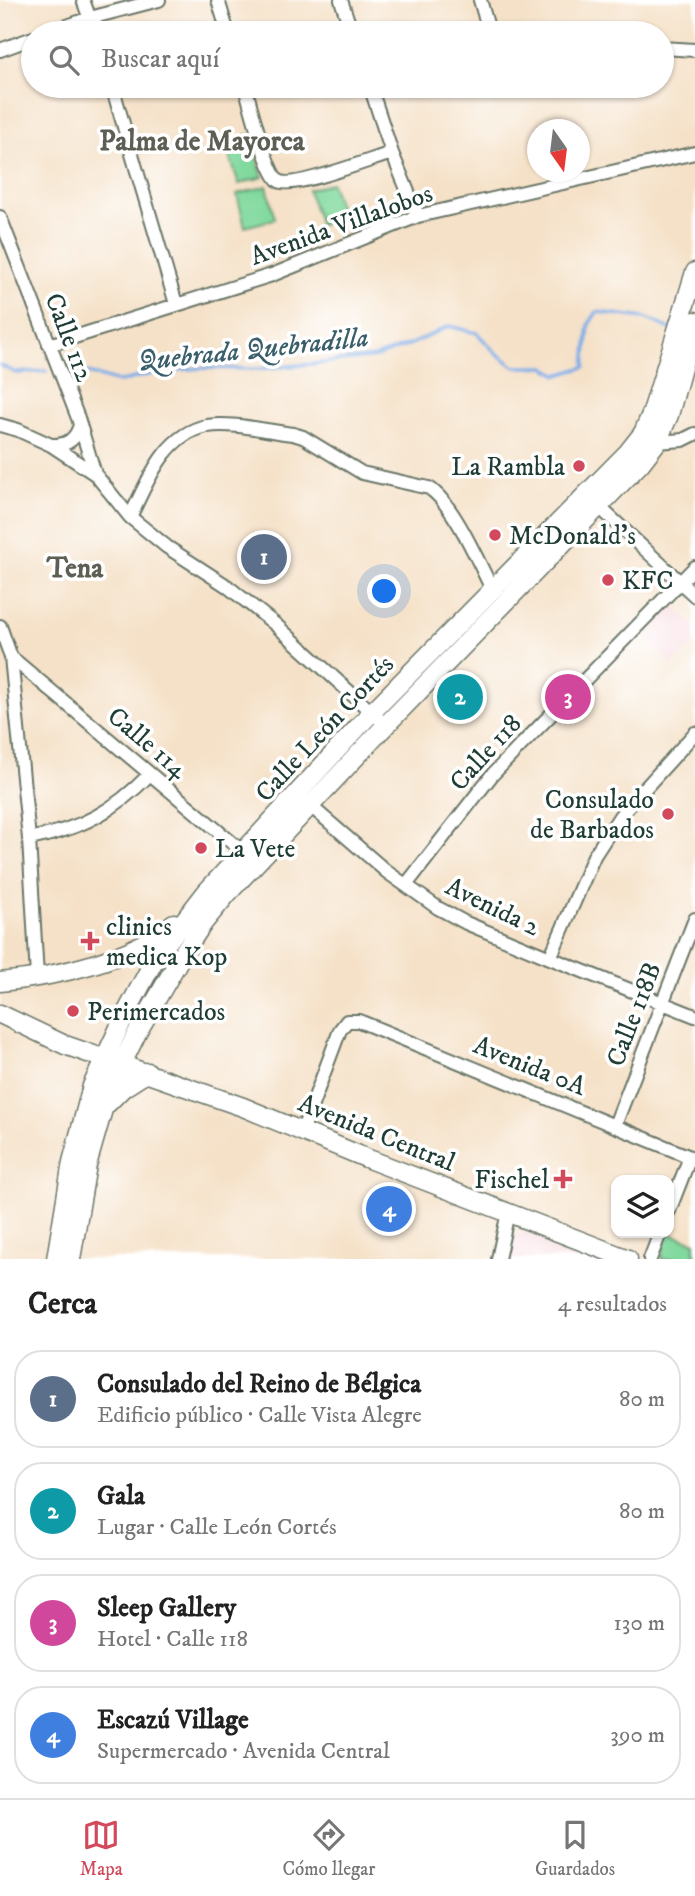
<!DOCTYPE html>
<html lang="es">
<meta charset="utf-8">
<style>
body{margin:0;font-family:"IM FELL DW Pica",serif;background:#f6f6f6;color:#222}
.controls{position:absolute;right:21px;bottom:21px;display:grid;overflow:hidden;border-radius:14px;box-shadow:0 2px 5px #0004}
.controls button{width:63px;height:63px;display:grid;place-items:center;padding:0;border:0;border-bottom:2px solid #e0e0e0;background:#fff;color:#222;font:35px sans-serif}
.compass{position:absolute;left:527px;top:119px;width:63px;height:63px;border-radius:50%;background:#fff;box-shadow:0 2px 5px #0004;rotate:166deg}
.you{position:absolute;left:385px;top:592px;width:24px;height:24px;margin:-18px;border:5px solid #fff;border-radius:50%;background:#1a73e8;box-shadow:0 0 0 10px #1a73e833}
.badge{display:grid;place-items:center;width:46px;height:46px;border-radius:50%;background:#d1495b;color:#fff;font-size:23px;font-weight:700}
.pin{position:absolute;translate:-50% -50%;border:4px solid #fff;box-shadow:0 2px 7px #0006}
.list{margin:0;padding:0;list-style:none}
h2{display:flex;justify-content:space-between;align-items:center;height:91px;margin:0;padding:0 28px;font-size:30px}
h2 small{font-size:23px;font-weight:400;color:#767676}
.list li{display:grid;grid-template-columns:46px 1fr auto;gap:21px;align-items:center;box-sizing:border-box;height:98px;margin:0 14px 14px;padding:0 14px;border:2px solid #e0e0e0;border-radius:28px}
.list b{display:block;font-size:26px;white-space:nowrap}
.list p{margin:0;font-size:23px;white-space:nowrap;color:#767676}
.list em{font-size:23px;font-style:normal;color:#767676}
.icon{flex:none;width:38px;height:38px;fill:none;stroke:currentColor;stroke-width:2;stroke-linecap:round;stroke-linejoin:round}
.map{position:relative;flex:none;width:695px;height:1259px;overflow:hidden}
.search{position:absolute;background:#fff;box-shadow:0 2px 5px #0004;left:21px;right:21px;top:21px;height:77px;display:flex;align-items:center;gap:18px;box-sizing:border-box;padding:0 24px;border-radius:38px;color:#767676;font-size:26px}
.sheet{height:539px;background:#fff}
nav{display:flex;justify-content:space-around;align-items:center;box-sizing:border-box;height:98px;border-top:2px solid #e0e0e0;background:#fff;font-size:19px;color:#767676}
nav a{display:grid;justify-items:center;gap:4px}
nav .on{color:#d1495b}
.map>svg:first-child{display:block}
</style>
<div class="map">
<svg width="695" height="1259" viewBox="0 0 695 1259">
<rect width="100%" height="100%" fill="#fff"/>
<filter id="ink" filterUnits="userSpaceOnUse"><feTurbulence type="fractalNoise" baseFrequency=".0143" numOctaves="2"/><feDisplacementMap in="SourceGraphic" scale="14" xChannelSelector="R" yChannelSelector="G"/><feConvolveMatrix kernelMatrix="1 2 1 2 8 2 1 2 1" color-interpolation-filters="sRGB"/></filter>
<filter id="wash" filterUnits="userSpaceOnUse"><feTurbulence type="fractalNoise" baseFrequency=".00686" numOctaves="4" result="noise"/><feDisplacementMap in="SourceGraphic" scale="28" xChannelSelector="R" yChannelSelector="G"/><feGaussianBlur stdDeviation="1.57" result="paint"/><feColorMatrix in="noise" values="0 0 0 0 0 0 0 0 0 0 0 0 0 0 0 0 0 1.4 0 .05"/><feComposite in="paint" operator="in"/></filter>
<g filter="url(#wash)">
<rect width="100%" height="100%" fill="#f5e1c7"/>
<path fill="#f6cfd6" d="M674 605 695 626V643L672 665 644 637Z
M533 1229 605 1259H511L514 1241 521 1232Z"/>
<path fill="#81d99e" stroke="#508b69" stroke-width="2" d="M249 134 263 177 239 184 225 142Z
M331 183 343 218 320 225 308 190Z
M267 186 275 219 245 227 237 194Z
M667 1233 695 1242V1259H661Z"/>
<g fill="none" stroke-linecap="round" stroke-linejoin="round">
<path stroke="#7dade8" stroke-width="3.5" d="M0 365 16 373 46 371
M74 369 119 382 163 371 202 368 258 369 322 363 376 357 416 342 449 326 477 333 495 352 515 367H545L558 375 585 367 589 324 597 312 645 318 671 329"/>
</g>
</g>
<g filter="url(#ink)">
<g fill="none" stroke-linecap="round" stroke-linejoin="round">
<defs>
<path id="street" d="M83 0 95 33
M218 0 228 33
M341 0 352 33
M480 0 489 31 510 33
M47 33 90 18 159 0
M662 48 695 50
M0 50 33 38
M112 86 176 304
M245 86C250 103 267 173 279 181 292 190 374 158 392 153
M370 86 392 153 418 216
M0 217 78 418 95 474
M49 345 272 275 418 216 695 153
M0 425 18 430 51 445 95 474 130 517 167 547 227 586 276 625 378 718
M657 442 683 440 695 434
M51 445C67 446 76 439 80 425
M593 501 695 596
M130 517C147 483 164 434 207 426 233 422 266 431 293 434L303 437 362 473 429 488C454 504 479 564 493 591
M0 626 11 657 29 839 37 977
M11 657 249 857
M306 802 387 872 438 908 466 923 550 958 695 1016
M29 839C81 829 113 812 150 774
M406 885 492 775 695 567
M550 958 594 856 620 816 695 733
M615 1125 695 919
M302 1132 340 1030 347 1021H359L695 1159
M669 1211 690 1157
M498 1259 508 1212
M650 1259 660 1233"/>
<path id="secondary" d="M0 982C55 977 132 960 174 923
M0 1014 65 1045 243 1107 366 1158 628 1259
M107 1104 123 1088 148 1072
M56 1259 72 1162 92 1086 124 1017 156 957 207 891 372 712 628 452 643 433 652 412 695 272
M71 1259 87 1165 108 1092 137 1033 185 950 204 922 227 894 386 725 640 464 657 442 669 415 695 321"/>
</defs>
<use href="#street" stroke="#6a7667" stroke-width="16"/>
<use href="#secondary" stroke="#6a7667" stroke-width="21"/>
<use href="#street" stroke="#fff" stroke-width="12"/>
<use href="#secondary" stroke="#fff" stroke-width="18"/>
</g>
</g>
<g fill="#d1495b" stroke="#fff" stroke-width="2.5">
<circle cx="579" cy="466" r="7"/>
<circle cx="495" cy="535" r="7"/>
<circle cx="608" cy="580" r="7"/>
<circle cx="668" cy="814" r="7"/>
<circle cx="201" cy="848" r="7"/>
<path d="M86.5 930.5h7v7h7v7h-7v7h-7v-7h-7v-7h7z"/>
<circle cx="73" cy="1011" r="7"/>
<path d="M559.5 1168.5h7v7h7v7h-7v7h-7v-7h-7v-7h7z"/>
</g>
<g text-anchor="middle" stroke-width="7" stroke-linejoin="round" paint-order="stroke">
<g font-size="26" fill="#1f3d34" stroke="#fff">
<text transform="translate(341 224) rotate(-20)" y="9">Avenida Villalobos</text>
<text transform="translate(70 337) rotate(69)" y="9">Calle 112</text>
<text transform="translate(324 728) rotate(-47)" y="9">Calle León Cortés</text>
<text transform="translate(148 742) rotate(40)" y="9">Calle 114</text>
<text transform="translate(485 752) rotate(-48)" y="9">Calle 118</text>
<text transform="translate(493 906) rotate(26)" y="9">Avenida 2</text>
<text transform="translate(633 1014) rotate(-69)" y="9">Calle 118B</text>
<text transform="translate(530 1065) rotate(22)" y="9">Avenida 0A</text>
<text transform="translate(377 1132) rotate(22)" y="9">Avenida Central</text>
</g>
<g font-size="26" fill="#1f3d34" stroke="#fff" text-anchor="start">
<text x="565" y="475" text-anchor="end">La Rambla</text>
<text x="509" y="544">McDonald's</text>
<text x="622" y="589">KFC</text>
<text x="654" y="808" text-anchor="end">Consulado<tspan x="654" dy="30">de Barbados</tspan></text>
<text x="215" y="857">La Vete</text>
<text x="106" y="935">clinics<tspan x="106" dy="30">medica Kop</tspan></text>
<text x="87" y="1020">Perimercados</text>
<text x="549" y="1188" text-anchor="end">Fischel</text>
</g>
<g font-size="28" font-weight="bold" fill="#5d5f55" stroke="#fff">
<text x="202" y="150">Palma de Mayorca</text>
<text x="75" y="577">Tena</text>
</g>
<g font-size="28" font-style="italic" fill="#3b5f6a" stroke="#fff">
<text transform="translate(253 348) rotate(-6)" y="10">Quebrada Quebradilla</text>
</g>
</g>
</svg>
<div class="controls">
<button><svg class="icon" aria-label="layers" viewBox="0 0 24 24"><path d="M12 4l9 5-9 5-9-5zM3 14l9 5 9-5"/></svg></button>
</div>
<svg class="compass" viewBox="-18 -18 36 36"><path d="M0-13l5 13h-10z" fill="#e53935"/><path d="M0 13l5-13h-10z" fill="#767676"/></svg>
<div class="you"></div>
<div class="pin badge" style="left:264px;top:557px;background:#5c6f8a">1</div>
<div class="pin badge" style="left:460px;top:697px;background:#0f9aa8">2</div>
<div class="pin badge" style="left:568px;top:697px;background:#d1479c">3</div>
<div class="pin badge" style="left:389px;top:1209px;background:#3f7fe0">4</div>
<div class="search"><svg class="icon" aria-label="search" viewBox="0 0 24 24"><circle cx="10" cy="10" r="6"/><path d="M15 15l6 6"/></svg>Buscar aquí</div>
</div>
<section class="sheet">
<h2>Cerca<small>4 resultados</small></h2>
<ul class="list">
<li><span class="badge" style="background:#5c6f8a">1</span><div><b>Consulado del Reino de Bélgica</b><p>Edificio público · Calle Vista Alegre</p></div><em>80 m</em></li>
<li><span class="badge" style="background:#0f9aa8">2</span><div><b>Gala</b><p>Lugar · Calle León Cortés</p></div><em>80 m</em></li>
<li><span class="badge" style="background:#d1479c">3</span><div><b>Sleep Gallery</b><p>Hotel · Calle 118</p></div><em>130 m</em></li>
<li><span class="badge" style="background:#3f7fe0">4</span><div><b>Escazú Village</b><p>Supermercado · Avenida Central</p></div><em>390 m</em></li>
</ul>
</section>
<nav>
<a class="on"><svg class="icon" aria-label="map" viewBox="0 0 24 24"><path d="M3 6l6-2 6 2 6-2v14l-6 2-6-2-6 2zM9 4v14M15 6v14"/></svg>Mapa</a>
<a><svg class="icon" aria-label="directions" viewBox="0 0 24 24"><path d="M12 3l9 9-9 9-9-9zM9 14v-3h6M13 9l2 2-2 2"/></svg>Cómo llegar</a>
<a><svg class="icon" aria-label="saved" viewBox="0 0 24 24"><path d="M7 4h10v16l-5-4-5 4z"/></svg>Guardados</a>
</nav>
